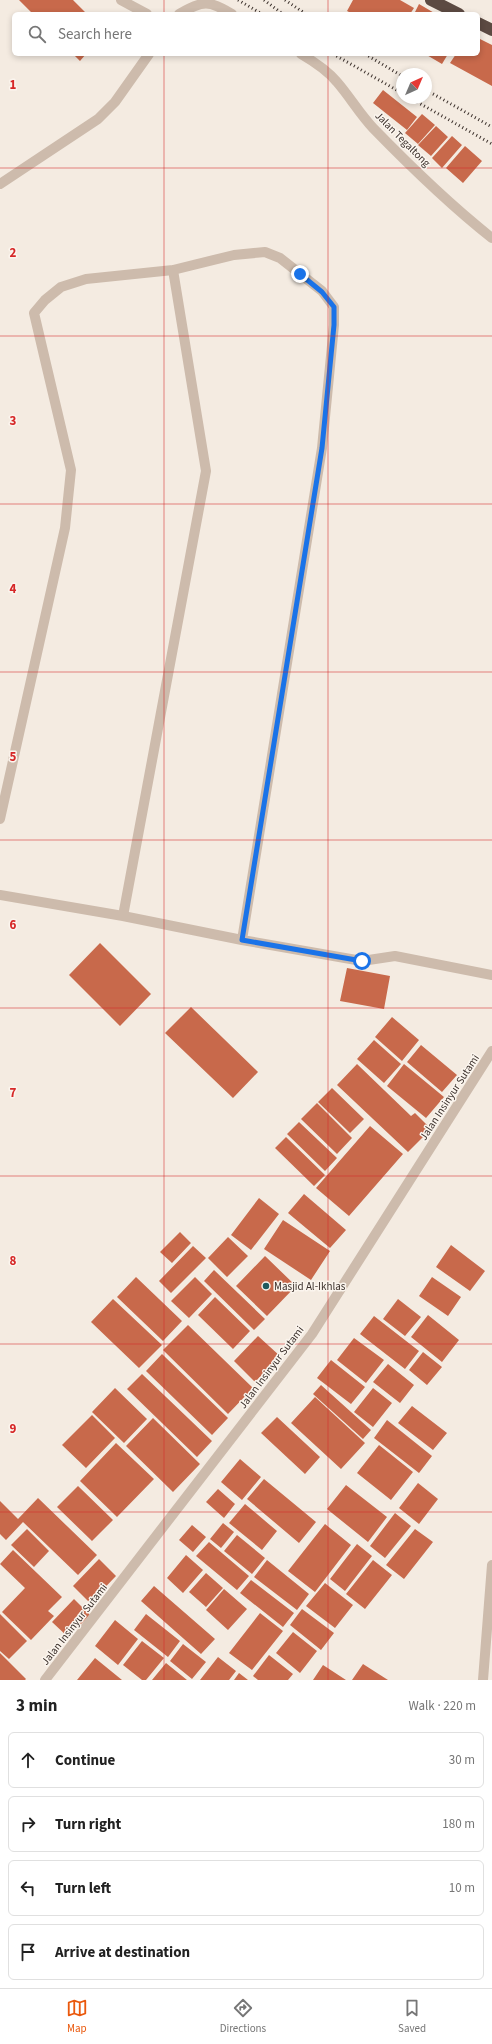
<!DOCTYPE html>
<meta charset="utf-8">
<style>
body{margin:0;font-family:"Source Sans 3",sans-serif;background:#f2f2f2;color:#222}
.compass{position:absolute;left:396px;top:68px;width:36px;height:36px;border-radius:50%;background:#fff;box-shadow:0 2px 6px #0003;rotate:44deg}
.stop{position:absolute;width:12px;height:12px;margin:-9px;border:3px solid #1a73e8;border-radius:50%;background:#fff}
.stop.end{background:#1a73e8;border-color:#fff;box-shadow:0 1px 4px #0008}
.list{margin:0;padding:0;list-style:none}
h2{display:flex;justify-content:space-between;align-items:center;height:52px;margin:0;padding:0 16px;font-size:17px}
h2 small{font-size:13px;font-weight:400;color:#767676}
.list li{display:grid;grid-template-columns:26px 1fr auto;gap:12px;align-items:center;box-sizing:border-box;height:56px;margin:0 8px 8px;padding:0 8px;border:1px solid #e0e0e0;border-radius:6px}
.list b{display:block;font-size:15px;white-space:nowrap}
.list em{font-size:13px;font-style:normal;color:#767676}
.icon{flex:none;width:22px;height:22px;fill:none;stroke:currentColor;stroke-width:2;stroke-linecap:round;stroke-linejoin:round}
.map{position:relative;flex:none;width:492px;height:1680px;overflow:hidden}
.search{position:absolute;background:#fff;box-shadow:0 2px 6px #0003;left:12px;right:12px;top:12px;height:44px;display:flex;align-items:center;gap:10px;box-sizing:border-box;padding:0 14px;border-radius:6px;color:#767676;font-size:15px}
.sheet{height:308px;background:#fff}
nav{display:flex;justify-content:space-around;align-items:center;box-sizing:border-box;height:56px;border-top:1px solid #e0e0e0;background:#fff;font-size:11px;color:#767676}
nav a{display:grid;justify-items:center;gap:2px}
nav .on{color:#ea580c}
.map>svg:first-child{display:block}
</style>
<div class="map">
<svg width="492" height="1680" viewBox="0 0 492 1680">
<rect width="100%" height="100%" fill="#f4ebe1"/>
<path fill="#c8694b" d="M19 0H73L87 14H33Z
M353 0H400L414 8 410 14H353L347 11Z
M419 4 436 14H414Z
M478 38 492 45V86L450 63 456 54H478Z
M73 54H86L80 61Z
M425 54H448L442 64Z
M383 90 417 117 407 130 373 103Z
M422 114 435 125 418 144 405 133Z
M436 126 448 137 431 156 418 145Z
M452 136 462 145 442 168 432 158Z
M465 146 482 161 463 183 446 168Z
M100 943 151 994 120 1026 69 975Z
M347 968 390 976 384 1009 340 1001Z
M191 1007 258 1072 233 1098 165 1033Z
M392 1017 419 1040 402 1061 375 1037Z
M374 1040 401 1064 384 1083 357 1059Z
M421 1045 457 1075 442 1092 407 1062Z
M357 1064 411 1116 415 1113 431 1129 408 1152 337 1085Z
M404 1064 444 1097 426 1118 387 1086Z
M332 1088 364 1119 350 1133 318 1102Z
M317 1103 352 1138 337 1154 301 1119Z
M299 1122 337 1158 325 1171 287 1134Z
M370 1126 403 1154 349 1216 316 1188Z
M286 1137 325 1175 314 1186 275 1148Z
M304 1194 346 1230 330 1248 288 1213Z
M259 1198 279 1214 251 1250 231 1235Z
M283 1220 330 1251 311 1280 264 1249Z
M180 1232 191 1243 172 1263 160 1252Z
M228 1237 248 1256 227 1277 208 1258Z
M451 1245 485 1271 470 1291 436 1267Z
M193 1246 206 1258 171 1293 159 1281Z
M265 1256 296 1286 267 1316 236 1286Z
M214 1270 265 1319 254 1330 204 1281Z
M136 1277 182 1321 163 1341 117 1297Z
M195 1277 212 1294 189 1318 171 1301Z
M432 1277 461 1297 448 1316 419 1296Z
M215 1297 250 1331 233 1349 198 1315Z
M113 1299 162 1345 139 1368 91 1322Z
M398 1299 421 1317 405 1336 383 1319Z
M428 1315 459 1340 442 1362 411 1337Z
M374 1316 419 1351 405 1369 360 1334Z
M188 1325 253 1388 228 1414 163 1350Z
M258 1336 280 1356 255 1382 234 1361Z
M354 1338 384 1360 366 1383 337 1360Z
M423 1352 442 1367 427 1385 409 1370Z
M162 1354 228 1418 212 1435 146 1371Z
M331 1360 365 1387 351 1404 317 1378Z
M388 1364 414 1385 400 1403 373 1382Z
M142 1374 212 1441 197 1457 127 1389Z
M321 1385 371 1430 363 1439 313 1394Z
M115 1388 147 1419 124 1443 92 1412Z
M373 1388 392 1403 373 1427 354 1412Z
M315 1397 365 1443 341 1469 291 1423Z
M412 1406 447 1433 433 1450 398 1423Z
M92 1415 115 1438 86 1468 62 1445Z
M277 1417 320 1457 305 1474 261 1433Z
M153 1418 200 1464 173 1492 126 1446Z
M387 1420 432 1456 419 1473 374 1438Z
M116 1443 154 1479 117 1517 80 1481Z
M379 1445 413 1472 391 1500 357 1473Z
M240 1459 261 1477 242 1500 221 1482Z
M264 1479 316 1522 299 1543 247 1499Z
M418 1483 438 1499 419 1524 399 1508Z
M346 1485 387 1517 368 1542 327 1509Z
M78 1486 113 1520 92 1541 57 1507Z
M218 1489 235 1504 224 1518 206 1502Z
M38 1498 97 1555 78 1575 23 1522 6 1540 0 1534V1501L18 1519Z
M245 1504 277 1531 262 1550 229 1523Z
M395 1513 411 1526 385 1558 370 1546Z
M223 1523 234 1532 221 1548 210 1539Z
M325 1524 351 1545 315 1592 288 1571Z
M192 1525 206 1537 193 1552 179 1540Z
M27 1529 49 1551 34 1567 11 1545Z
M415 1529 433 1542 404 1579 386 1565Z
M237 1535 265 1558 252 1574 224 1551Z
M209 1542 249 1576 237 1590 196 1556Z
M357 1544 372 1556 345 1591 330 1579Z
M13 1550 62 1597 48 1611 54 1616 31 1640 2 1612 25 1588 0 1564Z
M186 1555 203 1570 183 1593 167 1578Z
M99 1559 116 1576 90 1603 73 1586Z
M267 1560 309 1594 297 1610 254 1577Z
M373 1560 392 1575 365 1609 346 1594Z
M206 1573 223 1588 206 1607 189 1592Z
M251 1580 294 1613 283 1627 240 1593Z
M325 1583 353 1605 335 1628 306 1606Z
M154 1586 215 1639 201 1654 141 1601Z
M224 1589 247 1609 228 1630 206 1610Z
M74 1599 90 1615 68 1637 52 1622Z
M302 1609 334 1633 321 1650 290 1625Z
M260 1613 283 1631 252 1670 229 1653Z
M0 1614 27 1641 9 1659 0 1651Z
M146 1614 180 1641 168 1657 134 1630Z
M115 1620 138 1639 118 1665 95 1646Z
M293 1632 317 1651 300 1673 276 1653Z
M142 1641 164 1658 146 1680H142L123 1665Z
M183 1644 206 1662 192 1679 170 1661Z
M0 1653 26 1679 25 1680H0Z
M269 1655 293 1674 288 1680H258L253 1676Z
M218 1657 236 1671 229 1680H200Z
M95 1658 122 1680H77Z
M166 1663 187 1680H152Z
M363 1664 388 1680H352Z
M323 1665 346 1680H313Z
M239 1673 248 1680H234Z"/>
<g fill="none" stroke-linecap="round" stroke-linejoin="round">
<path stroke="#cdbbac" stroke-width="10" d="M0 819 65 528 71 470 34 313 45 300 61 287 86 279 173 270 234 255 265 252 280 258 322 291 334 307V325L322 448 242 940
M0 895 123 916 242 940 362 961 395 956 492 975
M123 916 206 471 173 270"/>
<path stroke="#cdbbac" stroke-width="10" d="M121 0 147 14
M179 14C203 0 209 0 232 14
M301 54C313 61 328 71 337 82 350 97 359 113 373 128 410 166 450 205 492 238
M0 184 98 119 115 102 149 54
M45 1680 312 1334 492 1051
M483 1680 492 1565"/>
<path stroke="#5c4a42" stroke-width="12" d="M431 0 459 14
M478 23 492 30"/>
<path stroke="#3b302b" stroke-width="3" stroke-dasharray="1 3" stroke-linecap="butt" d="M238 0 262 14
M264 0 283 14
M285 0 306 14
M333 54 402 93
M365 54 402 76
M426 90 492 127
M410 98 492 144"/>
</g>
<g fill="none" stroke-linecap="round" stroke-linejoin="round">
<path stroke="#1a73e8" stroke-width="5" d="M300 274 322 292 334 307V325L322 448 242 940 362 961"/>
</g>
<path fill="none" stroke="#d62828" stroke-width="1" stroke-opacity="0.55" d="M164 0V14M328 0V14M164 54V1680M328 54V1680M0 168H492M0 336H492M0 504H492M0 672H492M0 840H492M0 1008H492M0 1176H492M0 1344H492M0 1512H492"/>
<circle fill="#1f5a5e" stroke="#fbf5ee" stroke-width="1.5" cx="266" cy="1286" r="4"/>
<g text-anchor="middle" stroke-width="3" stroke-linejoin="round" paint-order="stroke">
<g font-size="11" fill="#3b302b" stroke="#fbf5ee">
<text transform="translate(403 139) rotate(45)" y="4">Jalan Tegaltong</text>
<text transform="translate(449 1097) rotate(-57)" y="4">Jalan Insinyur Sutami</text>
<text transform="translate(271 1367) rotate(-53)" y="4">Jalan Insinyur Sutami</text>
<text transform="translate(74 1624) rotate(-52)" y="4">Jalan Insinyur Sutami</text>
</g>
<g font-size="11" fill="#3b302b" stroke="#fbf5ee" text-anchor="start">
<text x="274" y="1290">Masjid Al-Ikhlas</text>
</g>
</g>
<g font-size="13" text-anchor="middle" font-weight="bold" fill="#d62828" stroke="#fbf5ee" stroke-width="3" stroke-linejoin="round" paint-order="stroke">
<text x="13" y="89">1</text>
<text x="13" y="257">2</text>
<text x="13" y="425">3</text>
<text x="13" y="593">4</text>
<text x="13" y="761">5</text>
<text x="13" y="929">6</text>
<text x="13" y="1097">7</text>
<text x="13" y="1265">8</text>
<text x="13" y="1433">9</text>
</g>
</svg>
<svg class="compass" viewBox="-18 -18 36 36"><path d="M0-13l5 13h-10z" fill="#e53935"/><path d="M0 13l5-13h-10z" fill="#767676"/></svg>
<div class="stop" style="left:362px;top:961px"></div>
<div class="stop end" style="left:300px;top:274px"></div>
<div class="search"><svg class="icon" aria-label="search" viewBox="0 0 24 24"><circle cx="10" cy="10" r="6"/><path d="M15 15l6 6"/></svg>Search here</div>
</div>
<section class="sheet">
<h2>3 min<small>Walk · 220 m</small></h2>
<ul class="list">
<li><svg class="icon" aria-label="ahead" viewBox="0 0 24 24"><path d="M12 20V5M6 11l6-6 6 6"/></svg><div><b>Continue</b></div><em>30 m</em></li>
<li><svg class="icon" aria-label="right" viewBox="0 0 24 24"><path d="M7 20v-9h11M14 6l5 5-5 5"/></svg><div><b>Turn right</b></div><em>180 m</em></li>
<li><svg class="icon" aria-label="left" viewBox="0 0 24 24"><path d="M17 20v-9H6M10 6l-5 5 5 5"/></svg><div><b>Turn left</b></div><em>10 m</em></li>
<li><svg class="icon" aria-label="arrive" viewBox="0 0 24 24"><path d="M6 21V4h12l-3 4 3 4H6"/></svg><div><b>Arrive at destination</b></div></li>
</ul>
</section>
<nav>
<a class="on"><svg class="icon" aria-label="map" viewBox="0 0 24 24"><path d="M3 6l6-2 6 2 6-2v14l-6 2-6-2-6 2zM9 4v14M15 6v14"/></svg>Map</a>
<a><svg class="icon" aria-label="directions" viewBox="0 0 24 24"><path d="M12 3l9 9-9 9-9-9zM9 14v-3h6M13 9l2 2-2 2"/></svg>Directions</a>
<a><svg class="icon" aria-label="saved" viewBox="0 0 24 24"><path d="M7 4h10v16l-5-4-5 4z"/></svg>Saved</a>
</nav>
